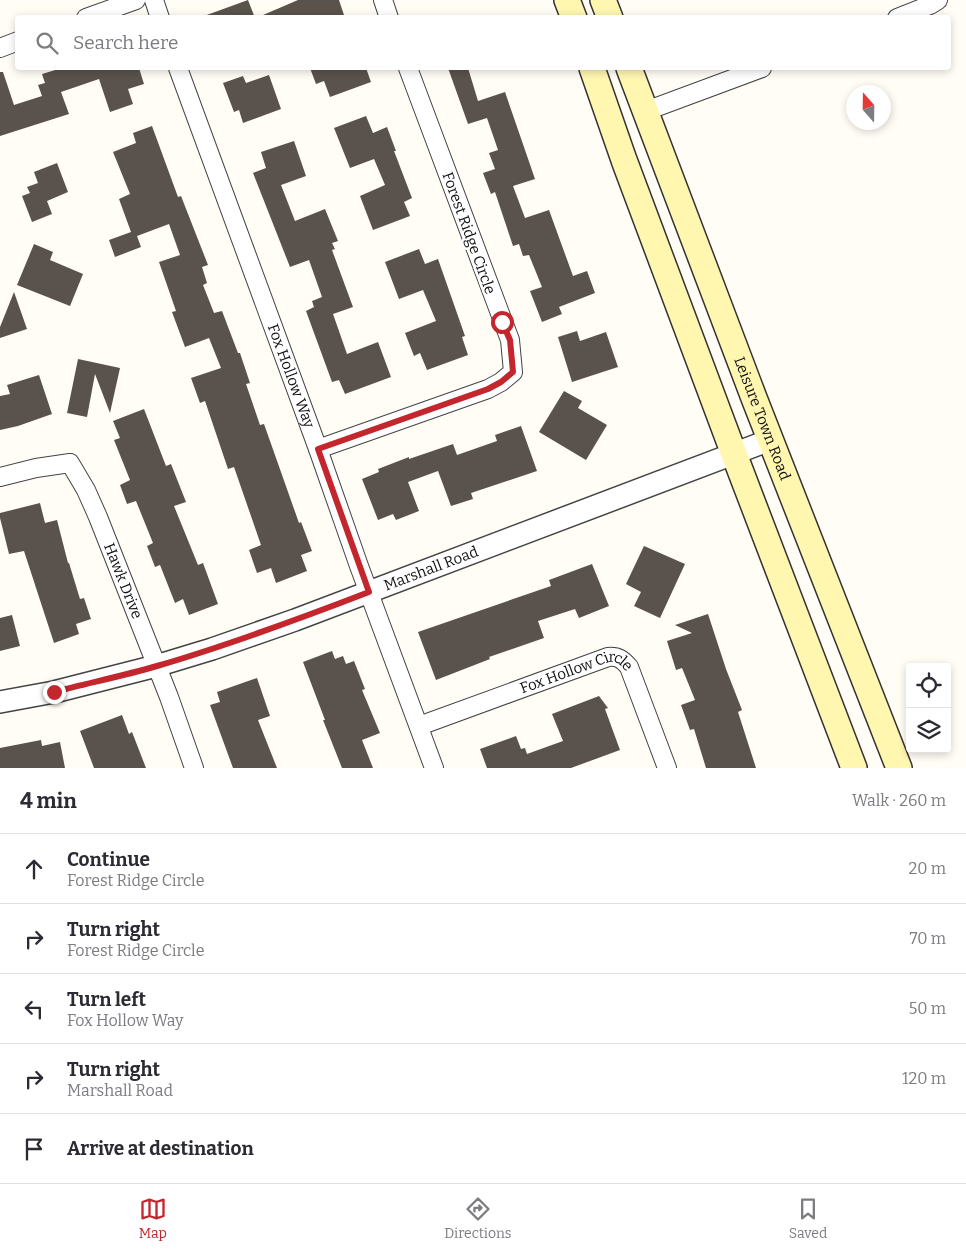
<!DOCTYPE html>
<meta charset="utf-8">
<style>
body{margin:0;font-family:Bitter,serif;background:#f2f2f3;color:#2b2b33}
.controls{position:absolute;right:15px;bottom:15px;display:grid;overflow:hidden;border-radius:5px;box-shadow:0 2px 8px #0003}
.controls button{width:45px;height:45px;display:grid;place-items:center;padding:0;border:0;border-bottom:1px solid #e1e1e2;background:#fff;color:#2b2b33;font:25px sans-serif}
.compass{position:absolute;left:846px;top:85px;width:45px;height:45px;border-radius:50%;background:#fff;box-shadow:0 2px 8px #0003;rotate:340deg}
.stop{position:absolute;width:15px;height:15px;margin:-11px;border:4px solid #c4262e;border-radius:50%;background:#fff}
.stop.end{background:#c4262e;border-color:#fff;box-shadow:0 1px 5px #0008}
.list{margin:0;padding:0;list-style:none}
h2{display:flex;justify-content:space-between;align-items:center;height:65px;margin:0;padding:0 20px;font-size:21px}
h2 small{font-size:16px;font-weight:400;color:#7c7c81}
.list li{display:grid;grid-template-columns:32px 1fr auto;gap:15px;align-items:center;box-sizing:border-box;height:70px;padding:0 20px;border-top:1px solid #e1e1e2}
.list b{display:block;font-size:19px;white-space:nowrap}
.list p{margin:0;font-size:16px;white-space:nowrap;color:#7c7c81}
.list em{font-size:16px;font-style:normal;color:#7c7c81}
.icon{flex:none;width:28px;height:28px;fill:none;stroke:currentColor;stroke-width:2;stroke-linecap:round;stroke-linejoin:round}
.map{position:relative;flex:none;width:966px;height:768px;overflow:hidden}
.search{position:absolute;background:#fff;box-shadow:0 2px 8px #0003;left:15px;right:15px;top:15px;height:55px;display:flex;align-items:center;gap:12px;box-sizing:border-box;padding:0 18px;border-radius:5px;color:#7c7c81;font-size:19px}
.sheet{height:415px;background:#fff}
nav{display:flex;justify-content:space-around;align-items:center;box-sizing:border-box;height:70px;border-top:1px solid #e1e1e2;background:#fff;font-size:14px;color:#7c7c81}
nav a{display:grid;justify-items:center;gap:2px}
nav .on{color:#c4262e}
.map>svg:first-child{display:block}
</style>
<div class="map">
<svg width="966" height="768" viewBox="0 0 966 768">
<rect width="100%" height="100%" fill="#fffdf5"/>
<path fill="#5a524d" d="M248 0 255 18H204V16Z
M298 0H339L345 18H256Z
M62 68H139L144 84 128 89 133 104 110 112 99 79 61 92 69 114 0 136V72H3L14 105 42 96 38 85 45 83 42 74Z
M310 68H366L371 82 330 97 324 81 316 84Z
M448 68H468L478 101 505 92 535 179 513 186 525 218 549 210 573 276 587 271 595 293 559 307 562 314 542 322 530 291 542 287 529 255 523 256 519 244 513 246 495 192 491 194 483 173 495 169 489 153 498 150 487 118 468 124Z
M269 75 281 109 243 123 239 110 234 112 223 83 243 76 246 83Z
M366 116 373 133 387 127 396 151H394L412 198 404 202 410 216 373 230 360 196 385 185 374 159 350 168 334 128Z
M152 126 178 197 181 196 208 265 202 267 207 283 203 285 214 313 222 311 238 353H240L250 383 246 384 260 425 264 424 299 523 301 522 312 551 301 555 307 571 276 583 271 568 257 573 249 550 261 545 234 467 228 469 205 401 200 403 191 378 221 368 209 338 185 347 172 312 176 311 159 262 180 255 169 224 137 236 141 247 115 257 109 240 131 232 119 199 130 194 113 152 136 143 133 133Z
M294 141 306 176 281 185 295 221 325 209 338 241 332 243 335 249 332 250 353 307 333 314 347 354 378 342 391 377 345 394 339 380 332 382 306 311 314 307 312 301 322 297 309 260 290 267 253 173 266 168 261 152Z
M57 163 68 192 47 201 52 214 32 222 22 196 30 193 27 187 38 183 34 172Z
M34 244 53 252 50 260 83 274 70 306 17 285Z
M419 249 425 264 438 259 465 336 462 337 468 355 427 370 420 353 414 356 405 333 436 321 423 290 399 299 385 262Z
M14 292 27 329 0 338V327Z
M577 331 580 341 606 332 618 367 572 382 558 337Z
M78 359 120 368 110 413 95 374 87 417 67 413Z
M39 375 52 414 18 426 0 430V396L10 394 7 385Z
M564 391 582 401 578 408 607 425 586 460 539 432Z
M144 409 166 466 171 464 186 502 174 506 198 565 203 563 218 604 189 615 183 599 175 603 160 565 155 567 147 546 153 543 136 501 127 504 120 485 130 480 114 440 120 438 113 421Z
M521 426 537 471 471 493 473 499 451 506 438 471 408 482 419 511 396 520 393 514 378 520 362 479 379 472 378 469 409 457V459L453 444 457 455 497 441 495 435Z
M40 503 45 523 57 520 68 563H69L80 599 84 598 91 619 76 624 79 634 54 643 24 551 9 554 0 518V513Z
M644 546 685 564 660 618 634 606 641 592 626 584Z
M592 564 609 606 579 618 575 609 538 621 544 638 489 657 490 659 436 680 418 632 551 586 549 580Z
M708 614 726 669 742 710 738 712 756 768H706L694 729 690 730 681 705 695 700 682 668 676 670 667 641 692 633 675 625Z
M12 615 20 646 0 651V618Z
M332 651 335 659 343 656 346 664 354 661 365 689 362 690 380 733 362 740 373 768H342L323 720H325L303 662Z
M257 678 270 716 258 720 277 768H233L210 705 220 702 217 692Z
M599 696 608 708 605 709 620 750 571 768H487L480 749 516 736 521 749 525 748 527 754 563 741 552 714Z
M122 715 129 734 132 732 146 768H94L80 731Z
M41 740 42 746 60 742 65 768H0V748Z"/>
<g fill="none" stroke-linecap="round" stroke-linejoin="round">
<defs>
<g id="minor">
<path d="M154 0 160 18"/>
<path d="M383 0 389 18"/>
<path d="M86 18 136 0"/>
<path d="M897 18 930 5 938 0"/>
<path d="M0 48 18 41"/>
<path id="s1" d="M178 68 318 449 359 566 434 768"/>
<path d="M646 111 762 68"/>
<path d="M318 449 488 389 501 382 513 372 510 340 408 68"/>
<path id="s2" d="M0 477 36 468 70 463 86 490 98 517 169 697 194 768"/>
<path id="s3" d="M419 726 608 657C618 656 622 659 629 667L667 768"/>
</g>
<g id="tertiary">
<path id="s4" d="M0 702 54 692 156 666 212 649 295 620 770 440"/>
</g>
<g id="secondary">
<path d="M567 0 574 18"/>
<path d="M603 0 610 18"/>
<path d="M592 68 624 160 734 454 854 768"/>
<path id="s5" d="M629 68 754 398 899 768"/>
</g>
</defs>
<use href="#minor" stroke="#444" stroke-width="20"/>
<use href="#tertiary" stroke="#444" stroke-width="24"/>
<use href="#secondary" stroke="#333" stroke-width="28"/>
<use href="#minor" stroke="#fff" stroke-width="18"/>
<use href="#tertiary" stroke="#fff" stroke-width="21"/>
<use href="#secondary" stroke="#fff6b0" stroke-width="25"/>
</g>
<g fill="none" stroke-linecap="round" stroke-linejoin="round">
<path stroke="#c4262e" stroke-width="6" d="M54 692C88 683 123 676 157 666 229 645 299 619 369 592L318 449 488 389 501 382 513 372 510 340 502 322"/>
</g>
<g text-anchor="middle" stroke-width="5" stroke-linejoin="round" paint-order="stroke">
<g font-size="15" fill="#111" stroke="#fff">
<text transform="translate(469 233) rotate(70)" y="5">Forest Ridge Circle</text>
<text dy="5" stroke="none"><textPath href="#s1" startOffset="328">Fox Hollow Way</textPath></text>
<text dy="5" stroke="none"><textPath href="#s5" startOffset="375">Leisure Town Road</textPath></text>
<text dy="5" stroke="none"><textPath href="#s4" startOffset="452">Marshall Road</textPath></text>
<text dy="5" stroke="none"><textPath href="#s2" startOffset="201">Hawk Drive</textPath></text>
<text dy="5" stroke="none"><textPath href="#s3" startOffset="168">Fox Hollow Circle</textPath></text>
</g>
</g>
</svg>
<div class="controls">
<button><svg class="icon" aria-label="locate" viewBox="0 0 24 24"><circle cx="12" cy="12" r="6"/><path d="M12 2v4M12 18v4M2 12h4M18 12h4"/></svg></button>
<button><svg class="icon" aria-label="layers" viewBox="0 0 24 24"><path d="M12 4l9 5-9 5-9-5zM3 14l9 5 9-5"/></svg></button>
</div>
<svg class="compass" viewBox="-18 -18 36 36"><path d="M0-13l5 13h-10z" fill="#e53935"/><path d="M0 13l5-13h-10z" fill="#7c7c81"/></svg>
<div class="stop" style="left:502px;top:322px"></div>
<div class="stop end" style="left:54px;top:692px"></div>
<div class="search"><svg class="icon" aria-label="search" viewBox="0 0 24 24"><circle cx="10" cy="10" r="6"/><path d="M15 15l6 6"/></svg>Search here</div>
</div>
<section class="sheet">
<h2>4 min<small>Walk · 260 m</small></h2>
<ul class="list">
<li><svg class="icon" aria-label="ahead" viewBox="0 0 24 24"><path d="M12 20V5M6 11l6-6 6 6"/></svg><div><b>Continue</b><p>Forest Ridge Circle</p></div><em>20 m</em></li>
<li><svg class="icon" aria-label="right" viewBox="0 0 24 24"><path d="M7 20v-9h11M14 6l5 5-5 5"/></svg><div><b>Turn right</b><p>Forest Ridge Circle</p></div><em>70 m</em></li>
<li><svg class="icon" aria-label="left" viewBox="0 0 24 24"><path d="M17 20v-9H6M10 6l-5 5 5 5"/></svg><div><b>Turn left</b><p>Fox Hollow Way</p></div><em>50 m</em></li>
<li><svg class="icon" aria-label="right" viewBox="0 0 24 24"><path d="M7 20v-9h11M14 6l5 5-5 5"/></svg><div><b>Turn right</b><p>Marshall Road</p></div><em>120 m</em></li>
<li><svg class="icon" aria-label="arrive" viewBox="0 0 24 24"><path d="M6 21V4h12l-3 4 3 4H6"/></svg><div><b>Arrive at destination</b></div></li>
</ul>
</section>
<nav>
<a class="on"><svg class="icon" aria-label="map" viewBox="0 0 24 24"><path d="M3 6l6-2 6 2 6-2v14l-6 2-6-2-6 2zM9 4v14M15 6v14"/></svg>Map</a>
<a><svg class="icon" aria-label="directions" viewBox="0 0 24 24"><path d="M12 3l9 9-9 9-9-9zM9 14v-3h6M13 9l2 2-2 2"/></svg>Directions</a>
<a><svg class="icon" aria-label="saved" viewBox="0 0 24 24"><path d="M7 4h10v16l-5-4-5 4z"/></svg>Saved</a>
</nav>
